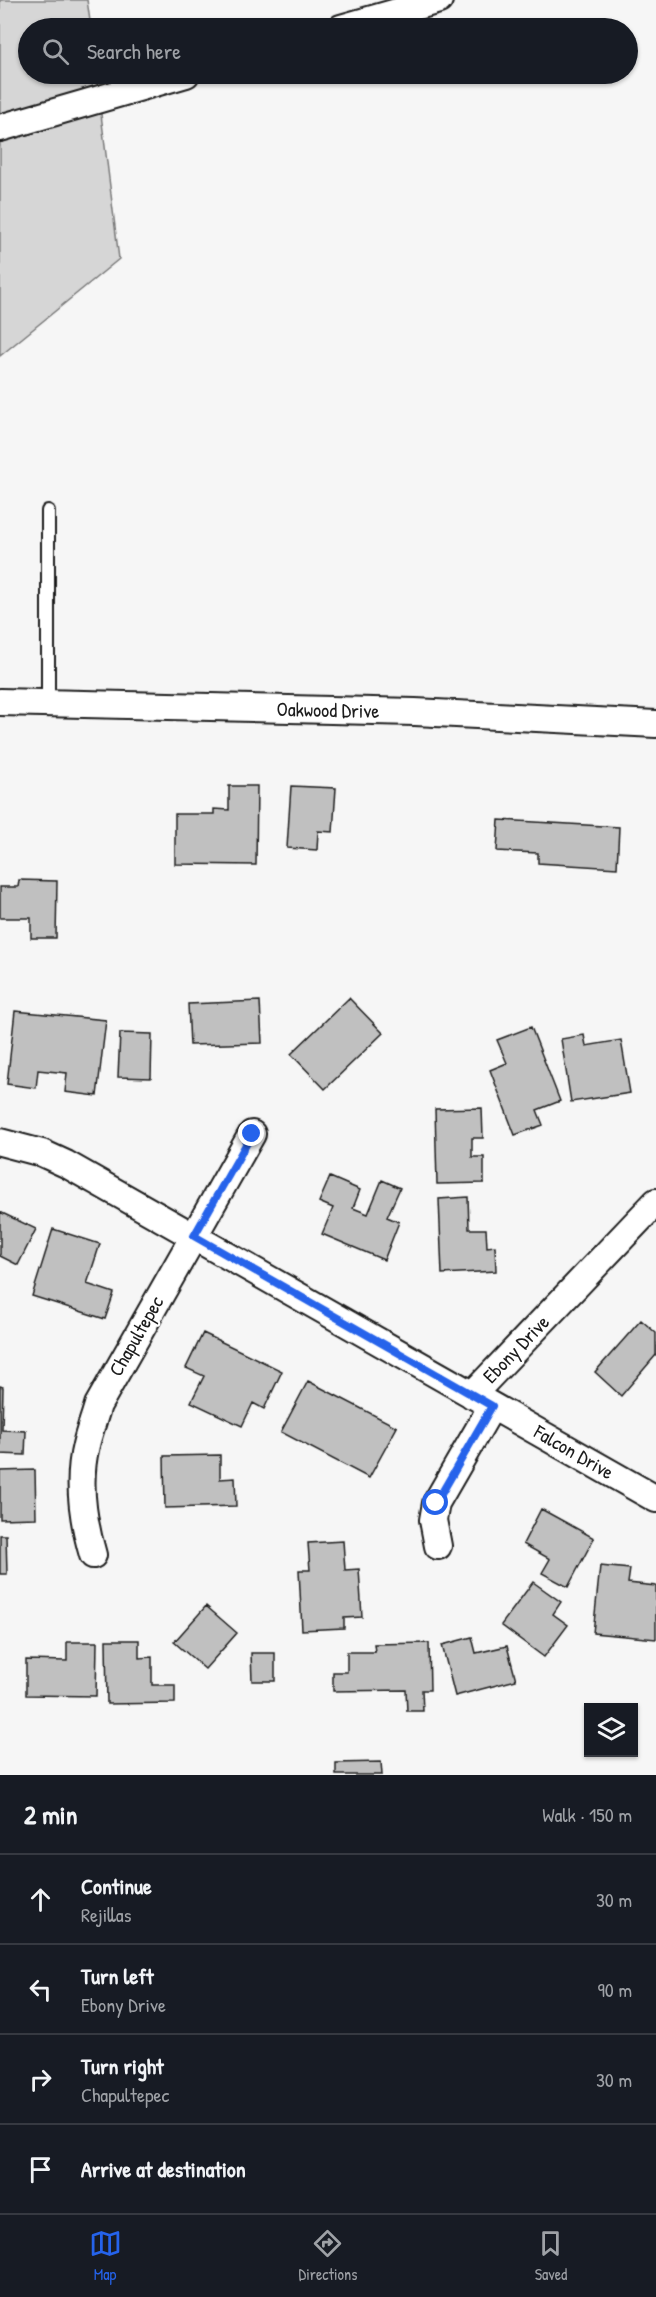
<!DOCTYPE html>
<meta charset="utf-8">
<style>
body{margin:0;font-family:"Patrick Hand",sans-serif;background:#242831;color:#f1f3f6}
.controls{position:absolute;right:18px;bottom:18px;display:grid;overflow:hidden;border-radius:0px;box-shadow:0 2px 4px #0004}
.controls button{width:54px;height:54px;display:grid;place-items:center;padding:0;border:0;border-bottom:2px solid #363941;background:#171b24;color:#f1f3f6;font:30px sans-serif}
.stop{position:absolute;width:18px;height:18px;margin:-14px;border:4px solid #2563eb;border-radius:50%;background:#fff}
.stop.end{background:#2563eb;border-color:#fff;box-shadow:0 2px 6px #0008}
.list{margin:0;padding:0;list-style:none}
h2{display:flex;justify-content:space-between;align-items:center;height:78px;margin:0;padding:0 24px;font-size:26px}
h2 small{font-size:20px;font-weight:400;color:#9ea1a6}
.list li{display:grid;grid-template-columns:39px 1fr auto;gap:18px;align-items:center;box-sizing:border-box;height:90px;padding:0 24px;border-top:2px solid #363941}
.list b{display:block;font-size:22px;white-space:nowrap}
.list p{margin:0;font-size:20px;white-space:nowrap;color:#9ea1a6}
.list em{font-size:20px;font-style:normal;color:#9ea1a6}
.icon{flex:none;width:33px;height:33px;fill:none;stroke:currentColor;stroke-width:2;stroke-linecap:round;stroke-linejoin:round}
.map{position:relative;flex:none;width:656px;height:1775px;overflow:hidden}
.search{position:absolute;background:#171b24;box-shadow:0 2px 4px #0004;left:18px;right:18px;top:18px;height:66px;display:flex;align-items:center;gap:15px;box-sizing:border-box;padding:0 21px;border-radius:33px;color:#9ea1a6;font-size:22px}
.sheet{height:438px;background:#171b24}
nav{display:flex;justify-content:space-around;align-items:center;box-sizing:border-box;height:84px;border-top:2px solid #363941;background:#171b24;font-size:16px;color:#9ea1a6}
nav a{display:grid;justify-items:center;gap:3px}
nav .on{color:#2563eb}
.map>svg:first-child{display:block}
</style>
<div class="map">
<svg width="656" height="1775" viewBox="0 0 656 1775">
<rect width="100%" height="100%" fill="#f6f6f6"/>
<filter id="ink" filterUnits="userSpaceOnUse"><feTurbulence type="fractalNoise" baseFrequency=".0167" numOctaves="2"/><feDisplacementMap in="SourceGraphic" scale="12" xChannelSelector="R" yChannelSelector="G"/><feConvolveMatrix kernelMatrix="1 2 1 2 8 2 1 2 1" color-interpolation-filters="sRGB"/></filter>
<g filter="url(#ink)">
<path fill="#d6d6d6" stroke="#797979" stroke-width="1.5" d="M0 0H87L91 28H28V74H96L119 259 0 356Z"/>
<path fill="#c0c0c0" stroke="#1c1c1c" stroke-width="1.5" d="M229 786H257L256 865 175 864V814H214V809L229 810Z
M291 786 336 788 333 832 318 831 317 850 287 848Z
M499 820 619 827 617 868 538 863V853L497 851Z
M19 880 57 881 56 938H31V918H0V887H18Z
M349 998 383 1033 325 1089 291 1054Z
M260 1001 262 1043 190 1045 188 1004Z
M15 1011 106 1020 97 1096 65 1092 67 1073 38 1070 36 1088 7 1084Z
M531 1027 560 1101 537 1110 543 1125 515 1135 490 1070 507 1063 497 1040Z
M120 1033 152 1034 151 1078 118 1077Z
M584 1035 586 1046 621 1040 630 1093 571 1102 561 1039Z
M482 1108 483 1138H472V1157H484V1183L437 1184 435 1109Z
M330 1177 360 1190 353 1208 368 1214 382 1180 400 1188 387 1217 399 1222 384 1260 322 1234 333 1208 319 1202Z
M468 1197 469 1229H486L487 1247 495 1246 496 1271 442 1274 439 1199Z
M0 1212 36 1229 18 1265 0 1256Z
M53 1229 100 1244 87 1284 114 1293 105 1319 32 1296Z
M641 1320 656 1333V1355L621 1396 595 1372Z
M203 1333 282 1371 264 1409 253 1403 242 1426 191 1402 204 1376 186 1368Z
M308 1381 397 1427 369 1478 281 1432Z
M0 1386 3 1387 2 1430 26 1431 25 1455 0 1454Z
M220 1455V1479L235 1478 236 1506 165 1508 164 1456Z
M35 1470 36 1518 0 1519V1471Z
M541 1509 594 1538 568 1587 542 1573 550 1559 523 1544Z
M0 1535H6L7 1574H0Z
M343 1541 345 1570 359 1569 362 1617 344 1618V1628L302 1630 299 1570H310L308 1543Z
M600 1566 630 1569 628 1583 656 1586V1639L593 1633Z
M533 1582 561 1602 553 1614 568 1625 544 1657 501 1625Z
M206 1606 237 1633 205 1669 174 1642Z
M472 1637 476 1653 507 1646 516 1680 455 1696 442 1645Z
M106 1640H139V1658L152 1657V1685H175V1703L107 1704Z
M67 1642H97L96 1696 26 1695V1660L67 1661Z
M429 1643 430 1690H422L423 1711H407L406 1690 333 1691V1672H347V1652H375L374 1644Z
M251 1653H275V1681H252Z
M381 1762 382 1775H336V1763Z"/>
<g fill="none" stroke-linecap="round" stroke-linejoin="round">
<defs>
<path id="service" d="M48 511V703"/>
<path id="minor" d="M341 28 439 0
M0 128 186 74
M0 702 415 712 656 724
M0 1142 42 1153 66 1164 656 1499
M472 1395 656 1202
M438 1546 433 1520 436 1503 492 1406
M93 1555C83 1521 77 1481 86 1445 89 1432 94 1419 98 1405L252 1134"/>
</defs>
<use href="#service" stroke="#1c1c1c" stroke-width="16"/>
<use href="#minor" stroke="#1c1c1c" stroke-width="30"/>
<use href="#service" stroke="#fff" stroke-width="12"/>
<use href="#minor" stroke="#fff" stroke-width="26"/>
</g>
</g>
<g fill="none" stroke-linecap="round" stroke-linejoin="round" filter="url(#ink)">
<path stroke="#2563eb" stroke-width="8" d="M252 1134 194 1236 492 1406 436 1503"/>
</g>
<g text-anchor="middle" stroke-width="4.5" stroke-linejoin="round" paint-order="stroke">
<g font-size="20" fill="#1c1c1c" stroke="#fff">
<text transform="translate(328 710) rotate(1)" y="7">Oakwood Drive</text>
<text transform="translate(136 1336) rotate(-60)" y="7">Chapultepec</text>
<text transform="translate(516 1349) rotate(-46)" y="7">Ebony Drive</text>
<text transform="translate(574 1452) rotate(30)" y="7">Falcon Drive</text>
</g>
</g>
</svg>
<div class="controls">
<button><svg class="icon" aria-label="layers" viewBox="0 0 24 24"><path d="M12 4l9 5-9 5-9-5zM3 14l9 5 9-5"/></svg></button>
</div>
<div class="stop" style="left:436px;top:1503px"></div>
<div class="stop end" style="left:252px;top:1134px"></div>
<div class="search"><svg class="icon" aria-label="search" viewBox="0 0 24 24"><circle cx="10" cy="10" r="6"/><path d="M15 15l6 6"/></svg>Search here</div>
</div>
<section class="sheet">
<h2>2 min<small>Walk · 150 m</small></h2>
<ul class="list">
<li><svg class="icon" aria-label="ahead" viewBox="0 0 24 24"><path d="M12 20V5M6 11l6-6 6 6"/></svg><div><b>Continue</b><p>Rejillas</p></div><em>30 m</em></li>
<li><svg class="icon" aria-label="left" viewBox="0 0 24 24"><path d="M17 20v-9H6M10 6l-5 5 5 5"/></svg><div><b>Turn left</b><p>Ebony Drive</p></div><em>90 m</em></li>
<li><svg class="icon" aria-label="right" viewBox="0 0 24 24"><path d="M7 20v-9h11M14 6l5 5-5 5"/></svg><div><b>Turn right</b><p>Chapultepec</p></div><em>30 m</em></li>
<li><svg class="icon" aria-label="arrive" viewBox="0 0 24 24"><path d="M6 21V4h12l-3 4 3 4H6"/></svg><div><b>Arrive at destination</b></div></li>
</ul>
</section>
<nav>
<a class="on"><svg class="icon" aria-label="map" viewBox="0 0 24 24"><path d="M3 6l6-2 6 2 6-2v14l-6 2-6-2-6 2zM9 4v14M15 6v14"/></svg>Map</a>
<a><svg class="icon" aria-label="directions" viewBox="0 0 24 24"><path d="M12 3l9 9-9 9-9-9zM9 14v-3h6M13 9l2 2-2 2"/></svg>Directions</a>
<a><svg class="icon" aria-label="saved" viewBox="0 0 24 24"><path d="M7 4h10v16l-5-4-5 4z"/></svg>Saved</a>
</nav>
